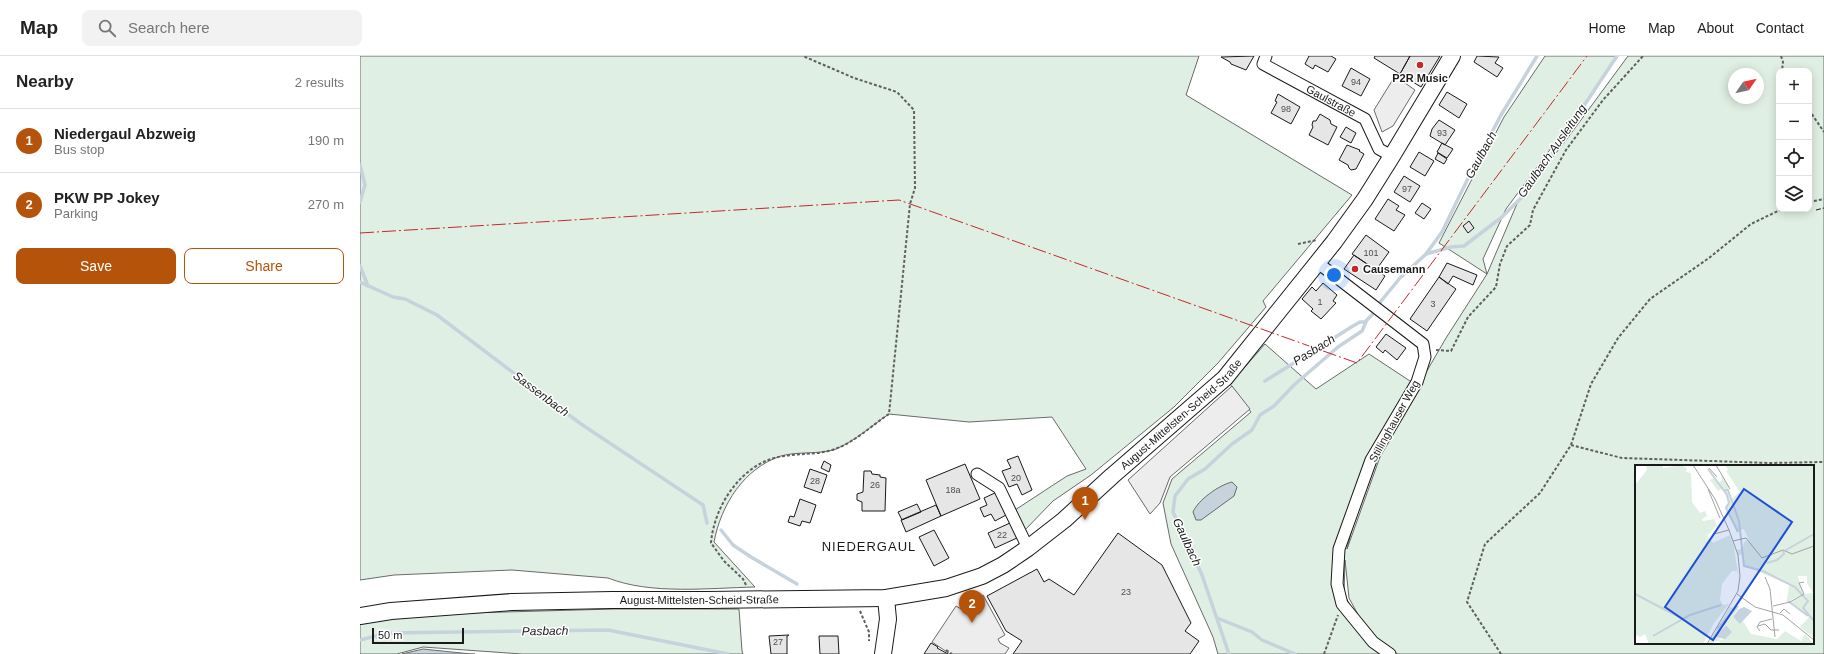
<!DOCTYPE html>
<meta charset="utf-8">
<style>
body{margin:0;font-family:Arial,sans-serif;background:#f2f2f2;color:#222}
.controls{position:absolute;right:12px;top:12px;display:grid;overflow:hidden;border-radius:8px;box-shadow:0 2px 10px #0003}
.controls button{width:36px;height:36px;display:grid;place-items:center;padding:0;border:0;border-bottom:1px solid #e0e0e0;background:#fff;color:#222;font:20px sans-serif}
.compass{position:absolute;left:1368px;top:12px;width:36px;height:36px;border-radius:50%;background:#fff;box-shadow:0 2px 10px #0003;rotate:56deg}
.scale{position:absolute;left:12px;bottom:10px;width:92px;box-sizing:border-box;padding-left:4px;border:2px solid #1a1a1a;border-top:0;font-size:11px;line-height:14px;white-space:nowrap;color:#1a1a1a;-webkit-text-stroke:3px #fff;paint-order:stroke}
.you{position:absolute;left:974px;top:219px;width:14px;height:14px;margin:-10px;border:3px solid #fff;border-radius:50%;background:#1a73e8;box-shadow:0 0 0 6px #1a73e833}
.badge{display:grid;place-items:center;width:26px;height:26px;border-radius:50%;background:#b45309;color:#fff;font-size:13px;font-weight:700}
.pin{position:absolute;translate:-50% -33px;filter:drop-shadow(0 1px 2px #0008)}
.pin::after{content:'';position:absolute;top:21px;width:14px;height:12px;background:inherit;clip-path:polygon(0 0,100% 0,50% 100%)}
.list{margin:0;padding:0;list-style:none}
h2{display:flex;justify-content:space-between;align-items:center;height:52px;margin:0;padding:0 16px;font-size:17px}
h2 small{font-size:13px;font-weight:400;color:#767676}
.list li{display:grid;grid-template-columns:26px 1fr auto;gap:12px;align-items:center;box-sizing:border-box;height:64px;padding:0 16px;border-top:1px solid #e0e0e0}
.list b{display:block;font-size:15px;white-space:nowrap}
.list p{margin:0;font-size:13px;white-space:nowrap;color:#767676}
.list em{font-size:13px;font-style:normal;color:#767676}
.actions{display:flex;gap:8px;padding:12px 16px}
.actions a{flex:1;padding:9px 0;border:1px solid #b45309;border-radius:8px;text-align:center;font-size:14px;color:#b45309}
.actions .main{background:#b45309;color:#fff}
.icon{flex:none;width:22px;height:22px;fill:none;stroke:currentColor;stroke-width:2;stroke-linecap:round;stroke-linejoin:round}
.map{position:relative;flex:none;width:1464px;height:598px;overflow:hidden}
header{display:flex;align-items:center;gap:24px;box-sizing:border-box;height:56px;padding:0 20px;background:#fff;border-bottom:1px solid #e0e0e0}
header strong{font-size:19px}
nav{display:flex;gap:22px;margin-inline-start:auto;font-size:14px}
.search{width:280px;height:36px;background:#f2f2f2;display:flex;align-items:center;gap:10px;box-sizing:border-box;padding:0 14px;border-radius:8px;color:#767676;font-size:15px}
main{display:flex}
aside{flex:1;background:#fff}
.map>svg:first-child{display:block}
</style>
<header>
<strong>Map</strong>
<div class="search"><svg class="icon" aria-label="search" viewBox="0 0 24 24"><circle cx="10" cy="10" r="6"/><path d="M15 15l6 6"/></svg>Search here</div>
<nav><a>Home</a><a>Map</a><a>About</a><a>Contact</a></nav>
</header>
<main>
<aside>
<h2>Nearby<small>2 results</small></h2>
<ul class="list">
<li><span class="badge">1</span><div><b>Niedergaul Abzweig</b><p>Bus stop</p></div><em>190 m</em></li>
<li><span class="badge">2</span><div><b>PKW PP Jokey</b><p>Parking</p></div><em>270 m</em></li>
</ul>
<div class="actions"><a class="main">Save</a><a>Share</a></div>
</aside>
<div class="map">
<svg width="1464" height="598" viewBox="0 0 1464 598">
<rect width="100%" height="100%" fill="#fff"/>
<path fill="#e0efe3" stroke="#6a6a6a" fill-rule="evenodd" d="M0 0H839L826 39 992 139 903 245 906 251 858 307 814 351 731 419 693 445 664 475 655 454 707 420 726 413 692 361 609 366 529 358C511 370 495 385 476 393 458 399 438 395 421 400 384 412 361 449 354 486L395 531C349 532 291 539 248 522L152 514 34 519 0 524Z
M1185 0H1256L1243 22 1146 153 1123 203 1127 218 1159 143 1204 87 1268 0H1464V598H1038L1012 584 989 542 985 504 984 538 1010 586 1032 598H858L853 581 811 488 803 447 812 423 891 356 870 328 905 288 956 333 1009 298 1053 327 1006 417 987 493 1025 387 1086 282 1127 218 1079 187 1144 61ZM1419 15H1449V153H1419ZM1374 18H1398V42H1374ZM1276 410H1453V587H1276Z
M254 553H379L382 595 383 598H162L63 591 37 598H0V566L36 559Z"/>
<path fill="#ededed" stroke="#6a6a6a" d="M1035 20 1055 34 1033 70 1022 76 1014 54Z
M872 330 890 353 810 421 800 447 790 458 768 424Z
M623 539 645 579 638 583 640 587 649 592 645 598H590L572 586 596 550 606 556 614 545Z"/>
<path fill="#c6d2dc" stroke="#6a6a6a" d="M872 426 877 431 874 440 841 464H836L833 456C838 444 859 429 872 426Z
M63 593 111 598H115H42Z"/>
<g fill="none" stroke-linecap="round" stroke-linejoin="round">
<path stroke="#c6d2dc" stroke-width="3.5" d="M0 109 5 129 0 146
M1066 198 1082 176 1114 110 1141 59 1177 0
M0 210 8 230
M0 226 33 241 45 243 77 259 221 368 343 449 347 467
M905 325 993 270 1000 266H1005
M361 474 373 489 391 501 437 528
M857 562 892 576 902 584 935 598
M0 584 27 577 248 574 368 598
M869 598 842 519 813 456 815 440 828 423 845 413 872 388 892 374 900 359 914 350 934 329 978 291 1002 275 1006 266H1005L1013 258 1021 245 1040 222 1066 198 1091 191 1104 190 1142 161 1166 137 1257 0"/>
</g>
<path fill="#e6e6e6" stroke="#1a1a1a" d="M894 0 886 14 871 8 870 6 861 1Z
M949 0H971L976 3 968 16 955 9 953 13 945 8Z
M1015 0H1050L1040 18 1014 2Z
M1050 0H1080L1061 31 1040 18Z
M1117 0 1139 1 1135 7 1143 12 1137 21 1114 6Z
M991 12 1010 23 1001 40 982 30Z
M1087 36 1107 48 1099 62 1079 49Z
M918 38 940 51 931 68 911 57 917 46 915 45Z
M960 58 970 64 971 68 977 71 968 89 949 79 953 71 952 69 953 65H956Z
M1079 64 1095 74 1085 89 1070 80 1072 73Z
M986 71 996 77 991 87 980 81Z
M1082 87 1093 93 1087 102 1077 96Z
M987 89 1000 94 999 95 1004 98 996 113 991 114 989 112 988 109 979 104Z
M1059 96 1074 105 1065 120 1050 111Z
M1078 97 1087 103 1084 108 1075 103Z
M1044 120 1060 130 1050 146 1034 136Z
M1028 143 1039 150 1036 154 1045 159 1034 175 1015 163Z
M1062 147 1071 153 1064 163 1055 157Z
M1109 165 1114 172 1108 177 1103 170Z
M1006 179 1029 196 1016 214 992 198Z
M994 199 1025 220 1016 234 984 213Z
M1087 207 1117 219 1113 229 1093 220 1088 228 1079 221Z
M1079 221 1096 233 1067 275 1050 263Z
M963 227 977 239 973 245 976 247 961 263 951 255 953 253 942 243 952 231 956 235Z
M1026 278 1046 292 1037 304 1025 294 1023 297 1016 291Z
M658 400 672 434 662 439 657 428 649 431 642 415 651 412 647 404Z
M464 405 471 409 469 416 461 412Z
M605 408 620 443 581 460 566 424Z
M450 413 467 419 461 437 444 431Z
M504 415H511L512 418 520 419V421L526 422 525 455H502V446L497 444V438L503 436Z
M637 436 646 459 635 465 631 458 624 461 620 452 627 449 624 442Z
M440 443 456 449 450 467 442 465 440 470 428 466 430 460 434 461Z
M557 448 561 456 542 464 538 456Z
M576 449 581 460 546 476 541 464Z
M650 467 657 482 635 492 628 477Z
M574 474 589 502 574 510 559 481Z
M758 477 802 509 831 567 825 575 839 585 830 598H653L662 585 646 575 627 540 677 513 684 526 689 523 714 539Z
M429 579 427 580V598H411L409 580Z
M459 580H478L479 598H460Z
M571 587 578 591 577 592 588 598H564Z"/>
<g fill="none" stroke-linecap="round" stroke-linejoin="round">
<defs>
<g id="street">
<path id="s1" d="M906 0 903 8 1005 63 1019 93 1032 100"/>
<path d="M958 207 1063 288 1065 301 1057 326 1011 404 979 493 977 528 982 548 1013 586 1030 598"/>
<path d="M617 418 639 432 668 492"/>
</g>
<g id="secondary">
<path id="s2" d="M0 560 31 555 152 546 252 544H347L526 542 586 532 622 520 643 509 668 492 704 464 752 420 865 322 974 186 1005 143 1032 100 1092 0"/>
<path d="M523 598 528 563 526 542"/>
</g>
</defs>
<use href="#street" stroke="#1a1a1a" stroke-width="13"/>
<use href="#secondary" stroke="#1a1a1a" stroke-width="18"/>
<path stroke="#5f5f5f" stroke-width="2" stroke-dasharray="3 2" stroke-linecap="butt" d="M1421 0 1423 6 1422 15
M1449 54 1464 76
M1449 146 1464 143
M938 188 957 184
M1076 294 1091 295 1108 261 1136 231 1140 208 1147 190 1170 169 1173 154 1206 94 1243 44 1283 0
M1211 389 1231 328 1258 282 1290 243 1349 202 1391 168 1422 153
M386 529 383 523 364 505 351 487C354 449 383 405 424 400 441 397 459 399 475 393 495 386 511 370 529 358L550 148 555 132 554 54 537 36 494 22 443 0
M500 555 509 576V585
M586 594 592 598
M964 598 978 559
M1141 598 1107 546 1125 488 1180 437 1211 389 1262 402 1410 407 1464 406"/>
<use href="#street" stroke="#fff" stroke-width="11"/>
<use href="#secondary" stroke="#fff" stroke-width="16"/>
<path stroke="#1a1a1a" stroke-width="1" stroke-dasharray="5 2" stroke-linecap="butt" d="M1456 154 1464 152"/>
<path stroke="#c62828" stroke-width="1" stroke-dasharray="14 3 2 3" stroke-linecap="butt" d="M0 177 539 144 997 307 1227 0"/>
</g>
<g fill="#c62828" stroke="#fff" stroke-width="1.5">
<circle cx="1060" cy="9" r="4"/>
<circle cx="995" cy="213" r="4"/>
</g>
<g text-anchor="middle" stroke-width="3" stroke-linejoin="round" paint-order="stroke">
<g font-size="9" fill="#4d4d4d">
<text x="996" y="29">94</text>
<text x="926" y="56">98</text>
<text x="1082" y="80">93</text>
<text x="1047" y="136">97</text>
<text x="1011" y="200">101</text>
<text x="960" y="249">1</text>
<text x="1073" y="251">3</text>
<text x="656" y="425">20</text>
<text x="455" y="428">28</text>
<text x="515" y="432">26</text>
<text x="593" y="437">18a</text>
<text x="642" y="482">22</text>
<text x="766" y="539">23</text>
<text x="418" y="589">27</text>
</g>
<g font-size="11" font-weight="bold" fill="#1a1a1a" stroke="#fff">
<text x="1060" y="26">P2R Music</text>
<text x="1003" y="217" text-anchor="start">Causemann</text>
</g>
<g font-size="11" fill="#1a1a1a" stroke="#fff">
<text dy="4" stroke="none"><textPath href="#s1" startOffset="86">Gaulstraße</textPath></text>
<text dy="4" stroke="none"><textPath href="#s2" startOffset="883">August-Mittelsten-Scheid-Straße</textPath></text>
<text transform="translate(1034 365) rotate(-61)" y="4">Stillinghauser Weg</text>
<text dy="4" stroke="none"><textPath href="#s2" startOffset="340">August-Mittelsten-Scheid-Straße</textPath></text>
</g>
<g font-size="12" font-style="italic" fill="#1a1a1a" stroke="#fff">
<text transform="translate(1192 95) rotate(-55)" y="4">Gaulbach Ausleitung</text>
<text transform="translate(1121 99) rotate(-61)" y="4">Gaulbach</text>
<text transform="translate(954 294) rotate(-32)" y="4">Pasbach</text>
<text transform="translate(181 338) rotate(37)" y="4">Sassenbach</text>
<text transform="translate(827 486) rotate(65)" y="4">Gaulbach</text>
<text transform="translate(185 575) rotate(-1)" y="4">Pasbach</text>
</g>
<g font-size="13" letter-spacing="1" fill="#1a1a1a" stroke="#fff">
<text x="509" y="495">NIEDERGAUL</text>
</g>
</g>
<g transform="translate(1275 409)">
<rect width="179" height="179" fill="#fff"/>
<path d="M11 0H28V3L46 0 52 3 51 7 56 8 57 37 65 48 70 46 72 51 67 54 68 56 79 54 82 60 72 71 78 78 95 70 99 83 104 115 102 106H97L87 119 85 135 88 140 94 139 79 158 68 179H14L10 169 5 172 0 169V20L12 5ZM90 0H179V173L165 162 174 152 155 138 169 129 178 128 172 118V111H163L168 129 154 136 149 135H152L154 120 108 100 107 90H103L102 85 108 83 109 77 113 75 116 80 109 64 103 66 90 41 93 38 89 23 83 26 75 15 78 13 83 19 87 15 86 10 93 20 95 34 103 54 97 33 105 27 91 6 93 5ZM95 142 103 144 98 152 105 159 108 156 116 169 142 174 150 166 166 176 170 169 179 179H87L83 176 73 179ZM91 160 97 167 87 175 80 172 88 161Z" fill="#e0efe3" fill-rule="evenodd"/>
<path d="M109 142 117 146 119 144 105 159 98 152 104 144ZM91 160 97 167 90 174 80 172Z" fill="#c6d2dc"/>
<path fill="none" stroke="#c6d2dc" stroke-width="2" d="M73 4 92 30 94 38 91 43 103 67M89 25H93L104 56 109 101 128 106 160 122 173 136 168 143 179 156M151 85 179 69M132 98 142 95 149 89 148 86M0 129 48 154M153 136 173 151M82 164 103 141M18 171 55 150 86 140"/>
<path fill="none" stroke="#a3a3a3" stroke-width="1" d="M58 0 80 34 94 65 103 90 105 111 103 126 72 179M81 0 95 24M74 3 82 12M73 24 85 53M79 69 94 65M98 76 111 73 127 93 148 85 157 89 179 81M130 112 135 124 140 172M102 129 120 142 148 150 179 175M138 141 155 137 169 129 164 118 169 117M145 148 149 144 155 149M123 161 130 159 136 165H144M125 166 122 162 125 157 137 154"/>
<path fill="#1d4ed8" fill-opacity="0.15" stroke="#1d4ed8" stroke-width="2" d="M109 24 157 57 78 175 30 142Z"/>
<rect width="179" height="179" fill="none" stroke="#1a1a1a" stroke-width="2"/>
</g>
</svg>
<div class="controls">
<button>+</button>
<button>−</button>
<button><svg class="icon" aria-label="locate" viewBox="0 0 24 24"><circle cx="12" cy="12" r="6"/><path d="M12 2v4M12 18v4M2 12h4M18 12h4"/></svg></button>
<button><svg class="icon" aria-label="layers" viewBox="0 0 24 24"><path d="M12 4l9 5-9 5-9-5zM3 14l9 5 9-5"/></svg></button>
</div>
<svg class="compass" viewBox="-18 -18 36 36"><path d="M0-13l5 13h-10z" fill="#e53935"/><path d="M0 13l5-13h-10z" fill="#767676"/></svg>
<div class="scale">50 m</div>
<div class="you"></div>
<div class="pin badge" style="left:725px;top:464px">1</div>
<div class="pin badge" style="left:612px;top:567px">2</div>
</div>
</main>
